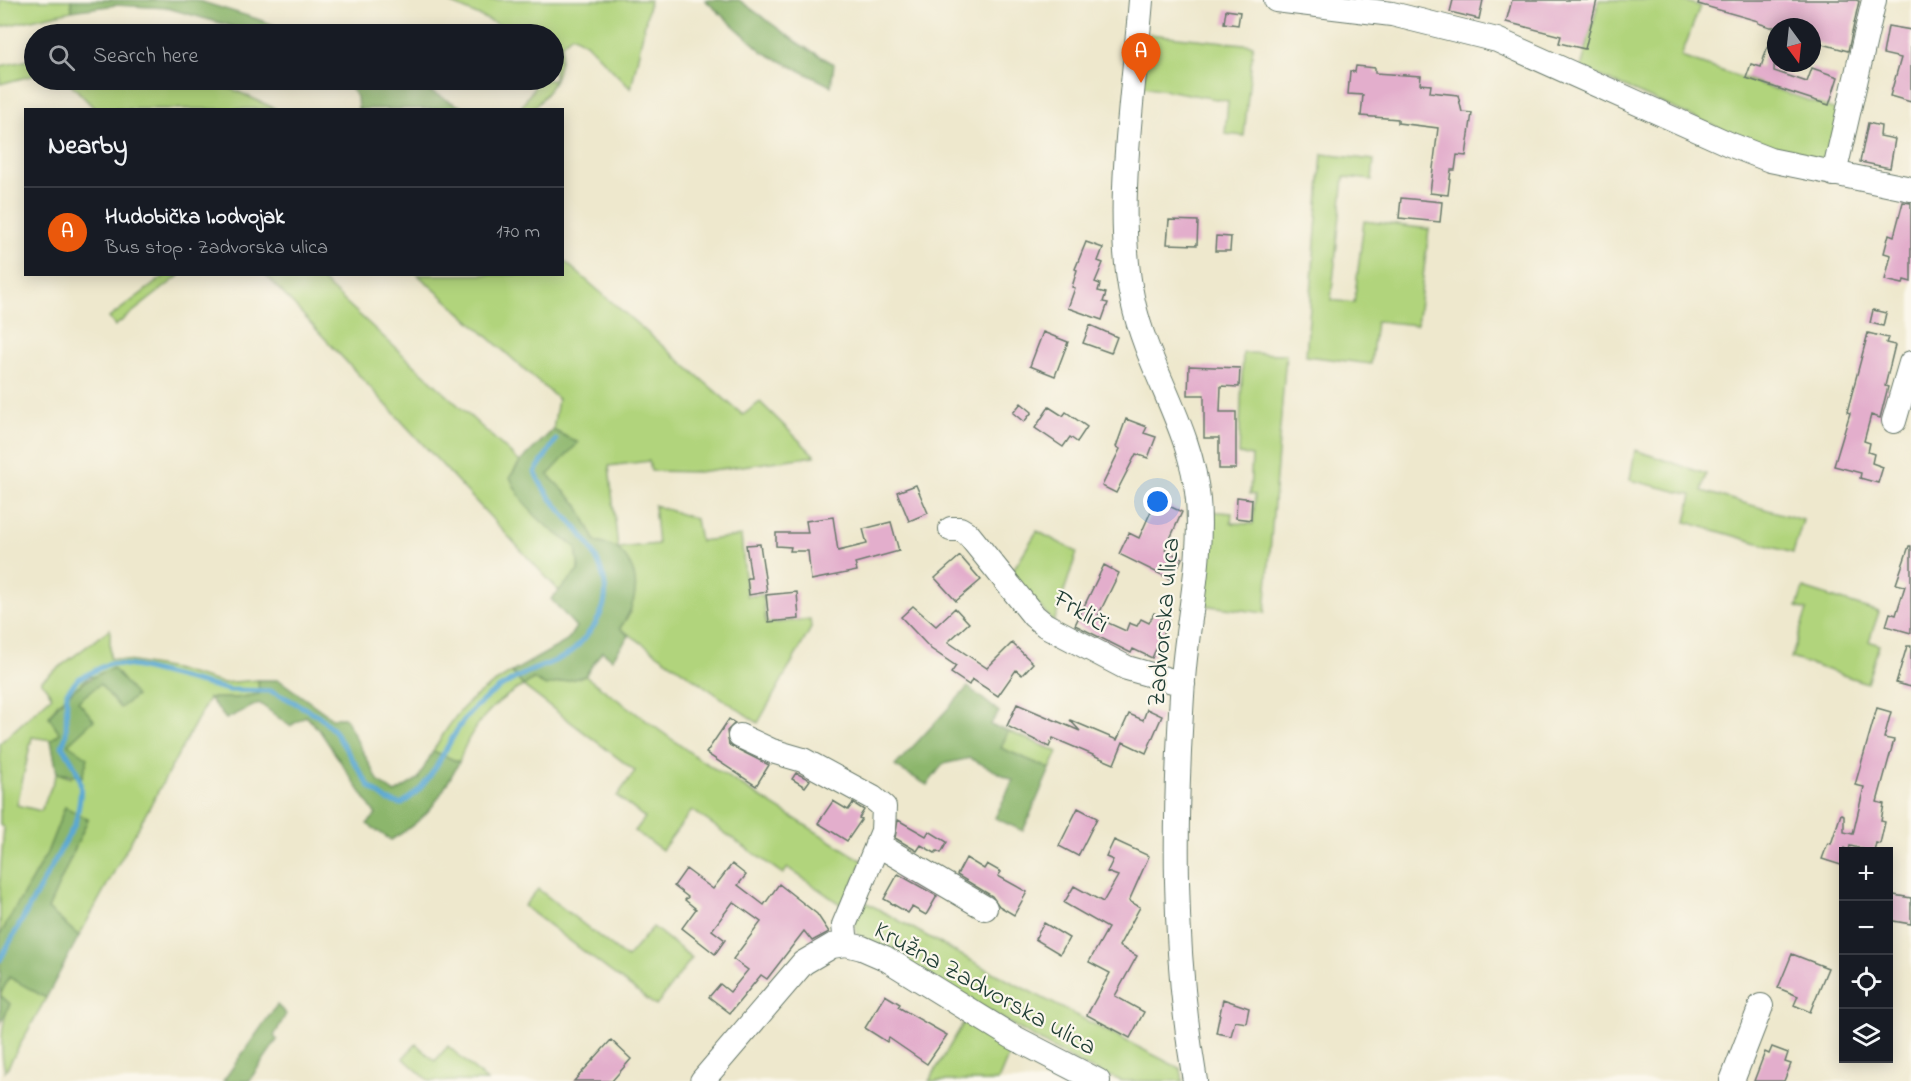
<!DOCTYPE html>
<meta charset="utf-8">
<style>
body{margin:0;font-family:"Indie Flower",sans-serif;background:#242831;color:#f1f3f6}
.controls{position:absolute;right:18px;bottom:18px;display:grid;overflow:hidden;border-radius:0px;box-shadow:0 3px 15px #0003}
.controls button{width:54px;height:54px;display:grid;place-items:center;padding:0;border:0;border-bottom:2px solid #363941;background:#171b24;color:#f1f3f6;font:30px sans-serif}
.compass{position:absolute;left:1767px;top:18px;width:54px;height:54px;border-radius:50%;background:#171b24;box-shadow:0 3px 15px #0003;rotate:165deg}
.you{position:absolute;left:1158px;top:502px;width:21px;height:21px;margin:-15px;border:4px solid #fff;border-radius:50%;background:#1a73e8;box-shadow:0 0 0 9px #1a73e833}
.badge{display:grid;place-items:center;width:39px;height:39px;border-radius:50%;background:#ea580c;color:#fff;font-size:20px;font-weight:700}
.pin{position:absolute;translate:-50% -50px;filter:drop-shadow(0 2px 3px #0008)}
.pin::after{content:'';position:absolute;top:32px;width:21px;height:18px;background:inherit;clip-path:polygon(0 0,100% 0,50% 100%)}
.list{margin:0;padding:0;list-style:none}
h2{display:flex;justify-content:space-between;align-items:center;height:78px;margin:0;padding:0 24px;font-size:26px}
h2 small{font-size:20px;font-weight:400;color:#9ea1a6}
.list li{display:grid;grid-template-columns:39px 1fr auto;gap:18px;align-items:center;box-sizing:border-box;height:90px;padding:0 24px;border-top:2px solid #363941}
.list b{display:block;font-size:22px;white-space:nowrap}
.list p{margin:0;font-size:20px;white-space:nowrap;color:#9ea1a6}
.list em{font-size:20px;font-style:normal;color:#9ea1a6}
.icon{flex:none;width:33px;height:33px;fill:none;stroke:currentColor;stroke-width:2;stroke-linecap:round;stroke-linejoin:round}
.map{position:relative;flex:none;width:1911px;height:1081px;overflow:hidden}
.search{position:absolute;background:#171b24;box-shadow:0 3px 15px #0003;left:24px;top:24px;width:540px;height:66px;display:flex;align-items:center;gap:15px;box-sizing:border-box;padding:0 21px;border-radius:33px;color:#9ea1a6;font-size:22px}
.panel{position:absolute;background:#171b24;box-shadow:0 3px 15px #0003;left:24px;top:108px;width:540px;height:168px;border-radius:0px}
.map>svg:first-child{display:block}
</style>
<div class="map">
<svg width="1911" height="1081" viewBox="0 0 1911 1081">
<rect width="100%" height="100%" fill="#fbf7ec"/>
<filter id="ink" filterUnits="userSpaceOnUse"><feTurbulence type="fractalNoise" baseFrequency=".0167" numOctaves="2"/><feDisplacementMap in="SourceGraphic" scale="12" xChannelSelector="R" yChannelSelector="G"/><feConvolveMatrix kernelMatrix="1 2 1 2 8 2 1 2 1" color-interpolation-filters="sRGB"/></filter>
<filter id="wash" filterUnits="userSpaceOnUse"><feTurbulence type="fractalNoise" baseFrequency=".008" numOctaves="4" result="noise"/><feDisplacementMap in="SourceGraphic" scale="24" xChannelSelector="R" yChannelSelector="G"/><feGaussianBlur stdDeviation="1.35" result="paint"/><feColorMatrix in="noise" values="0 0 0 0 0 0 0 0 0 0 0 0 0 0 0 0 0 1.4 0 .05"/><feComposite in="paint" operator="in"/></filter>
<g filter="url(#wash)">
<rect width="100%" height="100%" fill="#eee8cd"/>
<path fill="#b1d47c" stroke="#688858" stroke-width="1.5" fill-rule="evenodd" d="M0 0H71L72 11 0 27Z
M444 0H650L631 89 586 43 572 35 562 44C559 76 555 86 533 109H520L539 80H554V34H519Z
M1599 0H1681L1700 6 1681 57 1842 112 1830 161 1799 163 1581 68Z
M1149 34 1253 45 1244 136 1225 134 1228 101 1143 86Z
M34 59V75L0 84V66Z
M67 80H197L230 88 276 109H95Z
M1322 154 1374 160 1372 180 1344 177 1331 300 1354 303 1364 221 1429 229 1417 325 1376 321 1371 364 1306 356Z
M563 260 743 415 760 402 815 456 698 472 651 471 649 461 609 466 618 548 658 544 654 505 696 519 700 541 741 536 747 596 763 595 766 624 810 619 811 628 758 723 620 628 631 612 618 548 596 542 577 504 547 475 577 442 553 430 558 399 418 275 562 274Z
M166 275H180L115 326 109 318Z
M266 275H316L520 462 510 477C532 515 539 523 576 547L579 570 559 591Z
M1243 353 1286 354 1265 613 1202 605 1208 511 1232 513 1231 523 1253 524 1255 495 1250 494 1252 456 1239 454Z
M1635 450 1706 474 1702 491 1803 520 1793 553 1686 522 1692 495 1630 480Z
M1037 531 1077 552 1054 622 1010 575Z
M1803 588 1879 612 1869 641 1879 645 1867 683 1791 658 1807 610 1797 607Z
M110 629V658L173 669 222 683 258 680 260 694 237 698H209L79 936 48 909 88 819 65 807 47 853 0 935V876L4 828 0 825V743L52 696 41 681ZM90 676 136 697 100 683 77 702 68 744 71 778 57 773 41 811 17 805 32 737 51 740 60 733 49 717 57 704Z
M512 672 523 686 533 679 546 686 585 676 699 759 863 861 843 906 788 868 783 874 692 810 662 850 635 831 645 818 617 796 635 771 523 686C492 702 469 729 459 762L433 751C459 707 469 698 512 672Z
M1008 731 1058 752 1050 769 1001 748Z
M538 889 627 958 653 927 692 958 656 1006 524 906Z
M860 899 990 971 1181 1069 1183 1081H1122L1082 1065 857 935 853 915Z
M10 976 46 998 5 1072C0 1051 0 1024 10 1004L0 995Z
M967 1017 1012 1047 998 1081H929Z
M416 1044 435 1061 448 1046 487 1081H429L403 1058Z"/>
<path fill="#8cb66c" stroke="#567a50" stroke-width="1.5" d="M71 0H196L257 19 298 34H250L231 26 167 8 116 5 72 11Z
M705 0H739L801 45 834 64 831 86 763 52Z
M344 80H408L465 109H358L357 97Z
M553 430 578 443 548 475 577 504 596 542C603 544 614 545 619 550 644 575 638 602 620 628L629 636 612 659 602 651 585 676 546 686 533 679 523 686 512 672 567 641 576 627 551 599 579 570 576 547C547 528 523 510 510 477L520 462Z
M113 668 136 696 120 708 100 684 78 701 94 720 68 744 88 758 82 777 57 773 51 740 60 733 49 717C64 693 87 678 113 668Z
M258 680H279L332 718H345L379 782 395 793 418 779 433 751 459 762C438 801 430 817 391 840L367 824 376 815 320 731 306 716 290 726 259 703 226 719 209 698H237L259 694Z
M968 687 999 712 990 725 1008 731 1001 748 1050 769 1023 831 995 818 1013 780 970 758 943 764 927 785 895 766Z
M65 807 88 819 48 909 79 936 46 998 9 977 0 995 10 1004 0 1024V935L47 853Z
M277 1005 286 1014 274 1036 277 1040 249 1081H223Z"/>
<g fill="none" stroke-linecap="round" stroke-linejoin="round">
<path stroke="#5aa8d3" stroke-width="5" d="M0 960 75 824C84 788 84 776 62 746L66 735 67 692 78 679 110 663 138 667 229 690 270 691 286 698 319 716 335 732 370 787 387 800 401 804C440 781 446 732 479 704 493 691 511 680 528 672 542 666 558 661 570 653 576 649 581 642 586 636 613 605 610 580 589 545 572 519 547 501 535 472L556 440"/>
</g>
<g id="blocks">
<path fill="#e3aecc" d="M1453 0H1483L1479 19 1450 12Z
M1512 0H1597L1585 49 1559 43 1561 36 1506 22Z
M1699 0H1856L1859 1 1848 51 1812 41V27H1770L1758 23V21L1698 4Z
M1226 10 1240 12 1238 25 1224 23Z
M1888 26 1911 30V102L1890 96 1901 58 1883 54Z
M1773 29 1776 30 1774 71 1807 82 1812 68 1838 77 1829 105 1746 78 1751 64 1761 67Z
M1356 66 1375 68V73L1421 76 1420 84 1431 85 1430 92 1458 95 1462 112 1472 113 1466 156 1457 155 1455 170H1451L1448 195 1430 193 1438 128 1398 123V119L1361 116 1363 95 1348 94 1350 71 1355 72Z
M1868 123 1881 126 1880 136 1895 139 1890 168 1860 162Z
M1401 198 1442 202 1440 222 1399 218Z
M1903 202 1911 203V282L1904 280 1903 284 1885 280 1891 255 1884 253 1889 234 1894 236Z
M1169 220 1198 221 1197 245 1167 244Z
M1216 236 1231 237 1230 251H1215Z
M1086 242 1103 248 1098 261 1103 263 1095 282 1100 284 1098 291 1106 293 1103 302 1108 303 1102 320 1068 308 1075 288 1072 287 1077 270 1075 269Z
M1873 310 1886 313 1883 326 1870 323Z
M1090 325 1117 337 1111 353 1083 343Z
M1043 332 1068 342 1055 376 1030 366Z
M1868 333 1888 338 1886 343 1895 345 1885 386 1888 387 1880 418 1871 415 1864 441 1870 443 1868 452 1874 454 1872 463 1883 467 1878 483 1860 478 1861 473 1834 466 1850 413 1847 412Z
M1189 366 1240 368 1239 387 1221 386 1220 412H1236V469H1219V438H1204V395H1188Z
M1021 403 1032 412 1024 422 1013 413Z
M1049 407 1063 416 1066 412 1087 427 1077 442 1070 437 1063 447 1035 428Z
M1126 419 1147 427 1144 433 1156 437 1148 458 1136 454 1116 493 1102 486 1120 449 1116 447Z
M916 485 928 513 909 521 897 492Z
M1237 497 1252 499 1251 520 1236 518Z
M1156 500 1182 512 1165 550 1182 558 1172 580 1119 554 1129 533 1139 538Z
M833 517 838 551 867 544 863 529 891 522 899 551 855 563 857 571 811 580 808 551H790L791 547 776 546V533H808L806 521Z
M760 544 767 592 749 595 747 578H751L746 545Z
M1909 546H1911V633L1886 626 1890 613 1896 615 1905 586 1896 584Z
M960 556 981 580 956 601 935 578Z
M1104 565 1119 573 1097 618 1126 631 1129 623 1137 626 1141 619 1149 623 1154 613 1169 620 1152 658 1133 649 1131 653 1075 625Z
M797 592 799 619 769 622 766 595Z
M913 606 936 626 955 608 969 623 948 642 987 668 1012 643 1033 663 1022 675 1016 670 998 696 972 679 969 685 951 673 956 666 931 649 901 617Z
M1907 646H1911V687L1896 683Z
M1017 704 1080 731 1070 720 1117 740 1129 714 1143 720 1147 709 1162 716 1146 753 1123 742 1114 764 1053 738 1049 747 1007 726Z
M1877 708 1891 712 1884 738 1894 740 1877 802 1884 804 1881 821 1885 822 1880 844 1876 843 1874 852 1850 846 1849 850 1844 848V866L1822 859 1828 843 1831 844 1841 814 1844 815V832L1853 834 1864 787 1855 785Z
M729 719 735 723 727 731 729 745 769 765 756 786 706 753Z
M796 773 810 780 805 787 792 779Z
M833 801 848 810 853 803 864 810 859 818 862 819 847 841 818 823Z
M1078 808 1097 818 1078 856 1059 846Z
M898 820 926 836 929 831 947 842 941 853 937 851 935 853 921 845 917 851 895 838Z
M1114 840 1149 856 1129 901 1140 907 1119 946 1137 956 1115 996 1144 1012 1130 1038 1087 1015 1110 973 1089 962 1108 928 1064 903 1074 886 1103 902 1118 876 1107 872 1113 860 1106 857Z
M966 858 984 869 987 864 1001 872 998 876 1027 892 1014 915 999 906 992 896 957 875Z
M732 864 746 875 738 885 764 905 779 884 817 914 829 932 812 941 804 931 767 979 761 975 730 1013 709 997 720 984 730 992 748 970 733 959 761 922 733 902 712 930 725 940 715 954 682 928 696 909 685 900 688 897 674 886 686 869 713 889Z
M898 874 937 896 926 915 912 907 908 913 884 899Z
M1888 894 1911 898V924L1888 920Z
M1044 923 1069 938 1060 954 1035 939Z
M1792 954 1828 968 1810 1012 1794 1005 1798 996 1778 988Z
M885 995 900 1004 898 1007 947 1035 927 1064 889 1038 887 1042 865 1028Z
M1223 999 1249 1008 1246 1023 1235 1021 1231 1036 1216 1033Z
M611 1040 631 1059 612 1081H574Z
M1772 1047 1788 1053 1785 1062 1791 1064 1784 1081H1754L1765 1052 1769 1054Z"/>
</g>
</g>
<g filter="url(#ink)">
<use href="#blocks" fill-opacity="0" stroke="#67796a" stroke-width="1.5"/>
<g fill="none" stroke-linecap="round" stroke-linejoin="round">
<defs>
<path id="minor" d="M1141 0C1134 92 1113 212 1133 302 1148 370 1192 429 1198 500 1203 561 1187 620 1183 680 1174 815 1172 948 1195 1081
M1276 0 1392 14 1497 40 1729 144 1770 160 1911 189
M1834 174 1874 0
M1894 421 1911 363
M951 529H960L968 534 1034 616 1045 625 1127 668 1183 684
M740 736 772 751 803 760 873 798 884 807 883 831 844 925 846 944
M877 844 985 908
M702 1081 803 963 832 946 846 944 862 948 885 958 1011 1036 1098 1081
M1732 1081 1761 1006"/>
</defs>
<use href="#minor" stroke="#67796a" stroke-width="26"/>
<use href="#minor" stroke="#fff" stroke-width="24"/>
</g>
</g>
<g text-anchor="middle" stroke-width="4.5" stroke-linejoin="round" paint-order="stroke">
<g font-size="26" fill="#1f3d34" stroke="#fbf7ec">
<text transform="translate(1082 610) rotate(31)" y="9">Frkliči</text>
<text transform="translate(1162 622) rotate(-85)" y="9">Zadvorska ulica</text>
<text transform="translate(986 987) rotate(29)" y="9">Kružna Zadvorska ulica</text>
</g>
</g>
</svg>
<div class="controls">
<button>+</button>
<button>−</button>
<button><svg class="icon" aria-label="locate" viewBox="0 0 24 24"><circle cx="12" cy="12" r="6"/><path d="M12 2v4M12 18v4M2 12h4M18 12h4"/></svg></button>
<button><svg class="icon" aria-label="layers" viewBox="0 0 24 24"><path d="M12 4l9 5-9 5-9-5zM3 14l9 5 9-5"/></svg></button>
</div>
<svg class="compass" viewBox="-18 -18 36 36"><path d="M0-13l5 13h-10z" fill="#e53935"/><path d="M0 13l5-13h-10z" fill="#9ea1a6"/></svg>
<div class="you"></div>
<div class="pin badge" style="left:1141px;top:83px">A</div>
<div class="search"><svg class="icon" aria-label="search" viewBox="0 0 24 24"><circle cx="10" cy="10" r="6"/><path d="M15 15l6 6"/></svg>Search here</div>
<section class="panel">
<h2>Nearby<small></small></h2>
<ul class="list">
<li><span class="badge">A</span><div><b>Hudobička I.odvojak</b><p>Bus stop · Zadvorska ulica</p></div><em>170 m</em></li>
</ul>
</section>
</div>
